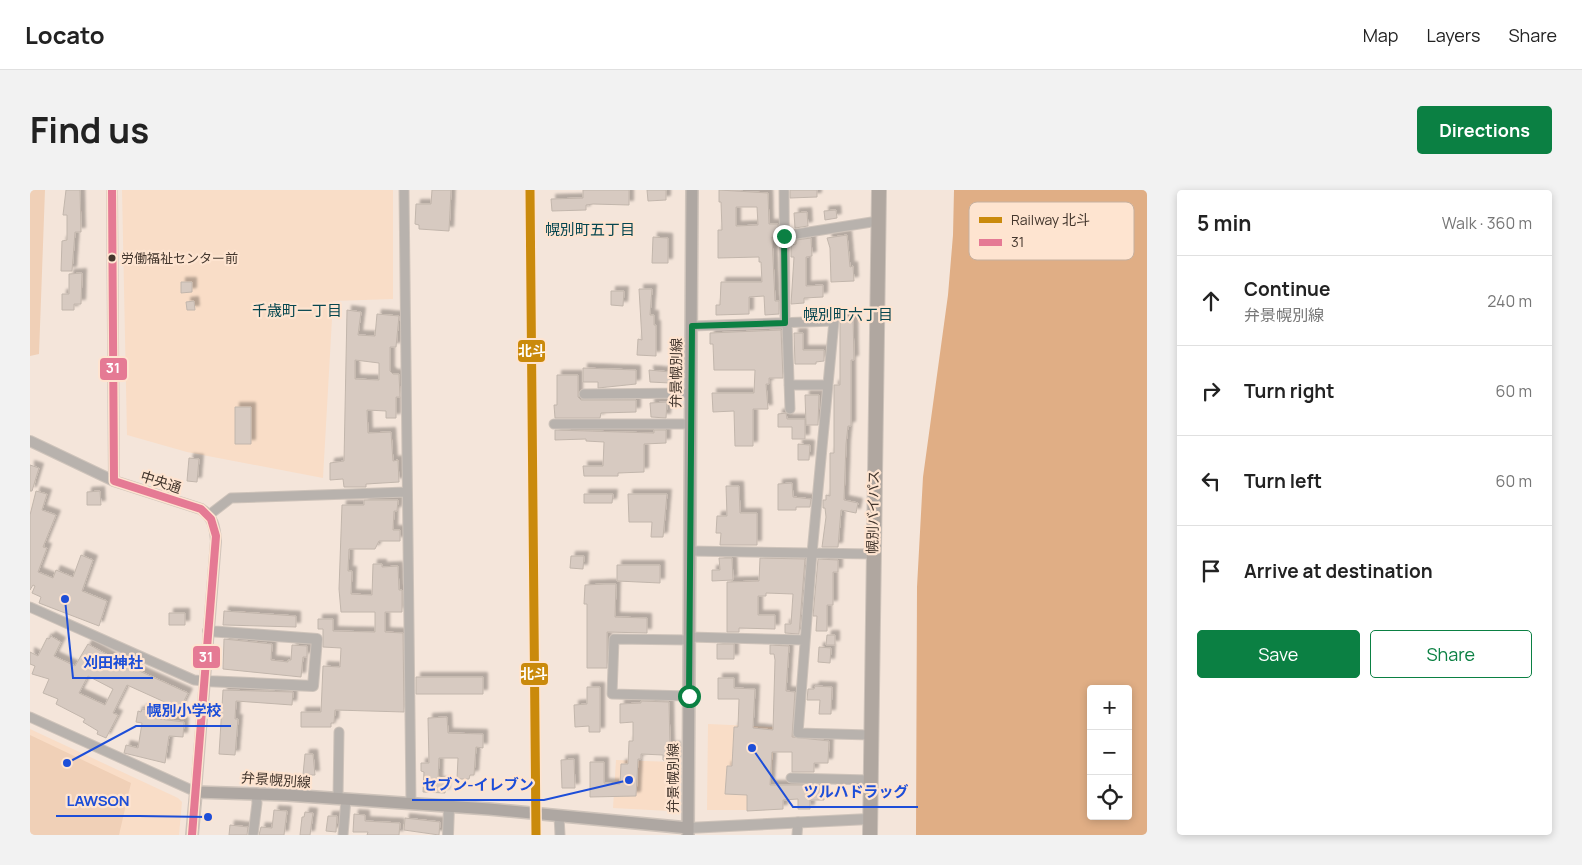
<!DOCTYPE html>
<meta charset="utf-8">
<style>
body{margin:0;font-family:Manrope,"Noto Sans JP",sans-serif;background:#f2f2f2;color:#222}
.controls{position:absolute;right:15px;bottom:15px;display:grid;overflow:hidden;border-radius:5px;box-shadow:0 2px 8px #0003}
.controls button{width:45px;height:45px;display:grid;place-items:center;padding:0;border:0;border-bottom:1px solid #e0e0e0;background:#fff;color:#222;font:25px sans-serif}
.stop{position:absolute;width:15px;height:15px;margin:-11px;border:4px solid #0b8043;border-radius:50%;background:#fff}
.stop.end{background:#0b8043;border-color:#fff;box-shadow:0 1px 5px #0008}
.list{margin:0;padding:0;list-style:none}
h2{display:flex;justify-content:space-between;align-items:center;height:65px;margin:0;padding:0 20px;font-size:21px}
h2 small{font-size:16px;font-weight:400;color:#767676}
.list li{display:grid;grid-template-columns:32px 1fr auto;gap:15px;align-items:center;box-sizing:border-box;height:90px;padding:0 20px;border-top:1px solid #e0e0e0}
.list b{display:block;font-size:19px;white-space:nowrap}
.list p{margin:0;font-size:16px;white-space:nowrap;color:#767676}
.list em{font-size:16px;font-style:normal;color:#767676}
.actions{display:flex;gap:10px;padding:15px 20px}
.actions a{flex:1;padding:11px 0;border:1px solid #0b8043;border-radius:5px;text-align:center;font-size:18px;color:#0b8043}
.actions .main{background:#0b8043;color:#fff}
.icon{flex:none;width:28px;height:28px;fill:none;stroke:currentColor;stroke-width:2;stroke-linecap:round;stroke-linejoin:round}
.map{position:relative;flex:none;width:1117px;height:645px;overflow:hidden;border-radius:5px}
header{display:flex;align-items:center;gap:30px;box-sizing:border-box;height:70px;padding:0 25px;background:#fff;border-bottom:1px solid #e0e0e0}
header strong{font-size:24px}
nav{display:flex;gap:28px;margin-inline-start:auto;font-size:18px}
.intro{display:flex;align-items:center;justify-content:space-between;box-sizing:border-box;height:120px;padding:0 30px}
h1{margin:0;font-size:35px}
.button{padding:12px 22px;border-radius:5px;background:#0b8043;color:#fff;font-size:18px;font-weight:700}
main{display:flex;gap:30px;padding:0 30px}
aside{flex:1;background:#fff;border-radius:5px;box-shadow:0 2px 8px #0003}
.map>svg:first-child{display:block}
</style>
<header>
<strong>Locato</strong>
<nav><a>Map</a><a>Layers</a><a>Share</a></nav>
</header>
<div class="intro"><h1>Find us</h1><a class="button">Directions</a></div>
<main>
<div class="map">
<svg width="1117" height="645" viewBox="0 0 1117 645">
<defs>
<filter id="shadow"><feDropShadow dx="4.5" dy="-4.5" stdDeviation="1" flood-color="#0004"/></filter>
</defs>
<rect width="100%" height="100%" fill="#f4e5da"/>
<path fill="#f9ddc7" d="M92 0H363V109L303 111 293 288 157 262 97 245Z
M678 534 745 537 739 620H677Z
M0 539 148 608 152 612 149 645H0Z
M586 570 643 572 640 621 583 618Z"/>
<path fill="#f0d0b7" d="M0 0H15L9 164 0 166Z
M0 545 101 593 89 645H0Z"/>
<path fill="#e0ae85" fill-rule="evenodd" d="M924 0H1117V645H886L887 397 893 287 918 105 923 45ZM1061 499H1098V626H1061Z"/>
<path fill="#d7cac1" stroke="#c2b6ac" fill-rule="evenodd" filter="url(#shadow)" d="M36 0H50L51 42H45L42 81H31L32 51 37 50V25H33Z
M402 0H421L419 41 389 39V35L385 34 386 14H401Z
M553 0H599V15L563 14 556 15V20L522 21 521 9 553 8Z
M617 0H636V10L618 11Z
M689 0 738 3 739 34H748V47H742L745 111H749V124L735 125 734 106 719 107V124L686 125V115H690L691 92H732L731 72H729V67L688 68V40H692L691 12H689ZM706 17H727L728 35 706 36Z
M760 0H787V7L760 8Z
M806 20 807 28 795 30 794 21Z
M777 22 778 36 765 38 764 23Z
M817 45 820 77 823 76 824 91 801 92 800 58 797 48Z
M623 47 638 48V73H622Z
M781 48 782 66 776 67V96L793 95V107L774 108V113L761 114 764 67H761V55L766 54V50Z
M52 83 51 114H44V120H32V104H39V84Z
M151 92H162V102L151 103Z
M609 99H622L620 125H624V135H626V166L607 165 608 149 612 150Z
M581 101H594L593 116 581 115Z
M164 111 165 120H157L156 112Z
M317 120 331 122 328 145 345 146 347 124 369 126 366 157H360V181L363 184H369L370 207H366V228H356V221L337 220 338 243 361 242 363 271 368 270 369 292 336 294V297H314L313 289 300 290V273L314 271ZM325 170 349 173V190L325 189Z
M823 126 824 170H821V236H818L816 254 814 310 828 313 826 323 811 320 808 357H792L796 327 795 318H793V310H796V305L800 306V263H804V195H810V128Z
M751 140 753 188H739V194H736L738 219H723V256H705L704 221 683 222 682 203H724L725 180H684L683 154H680V143Z
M764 143H773V160H794V171L786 172V174H765Z
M553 178 606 180V194L568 198V192H553Z
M619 180 640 182V193L620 192Z
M527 185H548V207L551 210H606V222L571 223 570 228H525L524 215H527Z
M775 205H789L788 235H776Z
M637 212 636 228 621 227 620 213Z
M205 217H221V254H205Z
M756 223 757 229H775V249H762V237H748V224Z
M525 240 624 243V240H636V253L614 254V282L588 283V286H554L553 276H573L574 252 556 251V249L525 250Z
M768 254 780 255 779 270H768Z
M159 268 169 269 167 292 157 291Z
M0 275 9 278 2 301H0Z
M762 293 763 307 781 309 780 317H766V320H748V294Z
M696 296H709L710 323H727V355H690L691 343H686L687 326H697Z
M6 301 17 304 12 320 26 325 13 357 17 358 8 382 23 388 26 380 43 387 51 365 63 370 52 401 77 411 69 436 9 413 11 407 2 403 5 396 3 395 0 400V325Z
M70 301 71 315H57V302Z
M554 304H583L582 313H554Z
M598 304H637L633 347H621L622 332H599Z
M334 310H368L367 321H364L363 340H370V351H349L345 359H319L318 381H322L321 404 342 405 343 374H352V377L368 376 369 400H372V422H355V442L373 443 374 522 305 520 304 533H301V537H271V522H291L293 476 310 477 311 458 293 457V439H288V429H303V441L345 442V422H311L309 399 312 315H334Z
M541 366H554L553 379 540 378Z
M689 368H702L703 390 682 391V380H690Z
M730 368 775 369 769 444 755 443V434H761L763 404 736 403V406H728V425H745V439L709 438V442H697V392L729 391Z
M788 369 808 370V382H803V415H797V441H786L787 426H783Z
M587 375H630V393L587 391Z
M575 394H586L585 427 617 428V443L577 442V478H557V414H554L555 395Z
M194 421 266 426V437L195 435H193Z
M139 423H155V435H139Z
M797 445H805V455H796Z
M21 446 31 452 24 466 45 476 58 454 94 474 158 503 150 519 97 495 83 523 88 525 76 548 67 544 68 541 53 532 55 529 26 514 28 509 13 503 19 489 2 484 5 476 0 474V462L8 466 17 448 19 449ZM58 486 83 499 75 515 49 503Z
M194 449 242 454 241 470 258 472V470H261L262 455 277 456V467H273L271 487 193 479Z
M687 454H704V469H687Z
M740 455 759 456 756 501 765 502 762 547 799 551 798 573H784V582H762V562H742L740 595H793L794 610H780V619H768V609L753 610V619L717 621V605L695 604 697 576H702L704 537H708L709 509H688V488H704V498L725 499 723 538 743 540 745 470 744 464H740Z
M789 457 801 458 800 473 788 472Z
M386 487H453V504H386Z
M785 496 802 497 801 524H789L790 510H777L778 499H784Z
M557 497H570V542H559V536L545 537 544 515 557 514Z
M193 500 263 502 262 515 206 511 205 529H208L205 565 189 564Z
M611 511 639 512 640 556H646V571L633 570V565L611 564V569H608L606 606 560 607V572H574V593L590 594 591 574H598L599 551H603V532L590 533V514L611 513Z
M112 519 123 521 121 528 154 532 153 547 139 546 135 573 94 563 96 555 108 558 112 533 106 532 108 521 111 522Z
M417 527 418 543 453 544V558L446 557 444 585H440L439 589H427L428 568H409L408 591 416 592 415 603 393 602 394 582 391 581V573H399L398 528Z
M275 564H283L285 585H273Z
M544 569 545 598H532L531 570Z
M244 620 257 621 254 645H229L231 637 242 638Z
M275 622 283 623 280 645H270L272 627H274Z
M324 624 335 625V631L370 633 369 645H337L338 642H323Z
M298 626H307L306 642 296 641Z
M375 628 410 632 409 645 374 640Z
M200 635 218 637 217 645H199Z"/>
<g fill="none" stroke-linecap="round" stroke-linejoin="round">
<defs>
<path id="minor" d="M374 0 381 613
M754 0 755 133
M754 46 848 31
M757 133 760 219
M662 136 804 131 782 363 768 543 840 545
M759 195H797
M554 204 661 203
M524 234H661
M179 325 201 308 377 302
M660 361 843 364
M0 417 164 490 175 491
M659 447 775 450
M659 506 582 504 584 449 659 450
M0 527 166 602
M761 588 839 590
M308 609 309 542
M529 626 530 645
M223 645 227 613 226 603
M313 645 316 609
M767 645 768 632"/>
<path id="tertiary" d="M82 0 84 291
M0 251 84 291 171 319C183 327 185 337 186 351L166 602
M175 491 283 496 287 449 178 441
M658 638 839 629
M418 645 419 617"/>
<path id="secondary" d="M162 645 166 602 257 605 459 619 658 638
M658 645 662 0"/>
<path id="trunk" d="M840 645 849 0"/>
</defs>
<use href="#minor" stroke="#cec3ba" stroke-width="11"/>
<use href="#tertiary" stroke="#cec3ba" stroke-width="12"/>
<use href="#secondary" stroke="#cec3ba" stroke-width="14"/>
<use href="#trunk" stroke="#cec3ba" stroke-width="16"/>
<use href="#minor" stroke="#b8b2ad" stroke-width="9"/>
<use href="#tertiary" stroke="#b8b2ad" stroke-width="10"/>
<use href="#secondary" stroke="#aea7a2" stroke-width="11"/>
<use href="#trunk" stroke="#b0a7a0" stroke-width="14"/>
<defs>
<path id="bus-1" d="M82 0 84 291 171 319 181 329 186 346 162 645"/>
</defs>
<use href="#bus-1" stroke="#fee4d0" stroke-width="11"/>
<use href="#bus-1" stroke="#e57a94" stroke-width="8"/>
<defs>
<path id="rail-1" d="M500 0 506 645"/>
</defs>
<use href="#rail-1" stroke="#fee4d0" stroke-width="12"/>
<use href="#rail-1" stroke="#ca8a0c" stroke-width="9"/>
</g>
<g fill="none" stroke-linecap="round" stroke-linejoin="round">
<path stroke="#0b8043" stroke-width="6" d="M659 506 662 136 755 133 754 46"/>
</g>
<circle fill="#44372e" stroke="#fee4d0" stroke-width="2" cx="82" cy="68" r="4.5"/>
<g text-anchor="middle" stroke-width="4.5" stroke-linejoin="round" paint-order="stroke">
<g font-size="13" fill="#44372e" stroke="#fee4d0" text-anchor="start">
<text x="91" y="73">労働福祉センター前</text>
</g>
<g font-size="14" fill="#44372e" stroke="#fee4d0">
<text transform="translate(646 183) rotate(-89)" y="5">弁景幌別線</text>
<text transform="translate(131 292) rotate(18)" y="5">中央通</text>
<text transform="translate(843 322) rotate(-89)" y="5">幌別バイパス</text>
<text transform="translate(643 588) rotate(-90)" y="5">弁景幌別線</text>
<text transform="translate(246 590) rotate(4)" y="5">弁景幌別線</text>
</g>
<g font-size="15" fill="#06464f" stroke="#fee4d0">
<text x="560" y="45">幌別町五丁目</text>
<text x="267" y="126">千歳町一丁目</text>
<text x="818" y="130">幌別町六丁目</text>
</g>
</g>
<rect x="939" y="12" width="165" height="58" rx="8" fill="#fee4d0" stroke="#c6b09f" stroke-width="1"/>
<rect x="949" y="27" width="23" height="6" fill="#ca8a0c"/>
<rect x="949" y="49" width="23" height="7" fill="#e57a94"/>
<g font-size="14" fill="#44372e">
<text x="981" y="35">Railway 北斗</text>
<text x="981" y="57">31</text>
</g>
<path fill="none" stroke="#1d4ed8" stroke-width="2" d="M35 409L43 488H123M37 573L106 536H201M599 590L514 610H382M722 558L763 617H888M178 627L109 626H26"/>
<g fill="#1d4ed8" stroke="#fee4d0" stroke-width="2">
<circle cx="35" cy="409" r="5"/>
<circle cx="37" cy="573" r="5"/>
<circle cx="599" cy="590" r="5"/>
<circle cx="722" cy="558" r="5"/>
<circle cx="178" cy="627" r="5"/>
</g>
<g font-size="15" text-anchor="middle" font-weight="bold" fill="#1d4ed8" stroke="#fee4d0" stroke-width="4.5" stroke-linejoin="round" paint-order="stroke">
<text x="83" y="478">刈田神社</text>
<text x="154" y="526">幌別小学校</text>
<text x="448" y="600">セブン-イレブン</text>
<text x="826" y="607">ツルハドラッグ</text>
<text x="68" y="616">LAWSON</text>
</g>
<g stroke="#fee4d0" stroke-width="2">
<rect x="487" y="149" width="29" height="24" rx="5" fill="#ca8a0c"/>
<rect x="69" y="167" width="29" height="24" rx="5" fill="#e57a94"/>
<rect x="162" y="455" width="29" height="24" rx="5" fill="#e57a94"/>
<rect x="490" y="472" width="29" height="24" rx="5" fill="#ca8a0c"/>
</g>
<g font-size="14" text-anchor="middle" font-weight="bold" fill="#fff">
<text x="502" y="166">北斗</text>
<text x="83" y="183">31</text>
<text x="176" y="472">31</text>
<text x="504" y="489">北斗</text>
</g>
</svg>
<div class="controls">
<button>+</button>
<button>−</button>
<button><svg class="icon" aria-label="locate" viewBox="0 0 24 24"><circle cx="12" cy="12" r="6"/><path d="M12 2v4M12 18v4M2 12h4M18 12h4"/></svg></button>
</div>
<div class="stop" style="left:659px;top:506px"></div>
<div class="stop end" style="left:754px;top:46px"></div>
</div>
<aside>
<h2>5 min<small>Walk · 360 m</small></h2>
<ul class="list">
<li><svg class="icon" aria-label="ahead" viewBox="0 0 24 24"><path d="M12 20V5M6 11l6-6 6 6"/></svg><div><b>Continue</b><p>弁景幌別線</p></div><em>240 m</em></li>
<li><svg class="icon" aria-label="right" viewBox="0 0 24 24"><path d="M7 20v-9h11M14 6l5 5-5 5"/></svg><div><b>Turn right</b></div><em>60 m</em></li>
<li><svg class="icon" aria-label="left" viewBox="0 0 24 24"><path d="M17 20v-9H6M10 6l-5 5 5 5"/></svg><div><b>Turn left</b></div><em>60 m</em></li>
<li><svg class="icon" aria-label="arrive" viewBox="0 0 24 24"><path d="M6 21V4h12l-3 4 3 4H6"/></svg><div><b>Arrive at destination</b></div></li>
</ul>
<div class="actions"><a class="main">Save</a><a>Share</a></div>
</aside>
</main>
